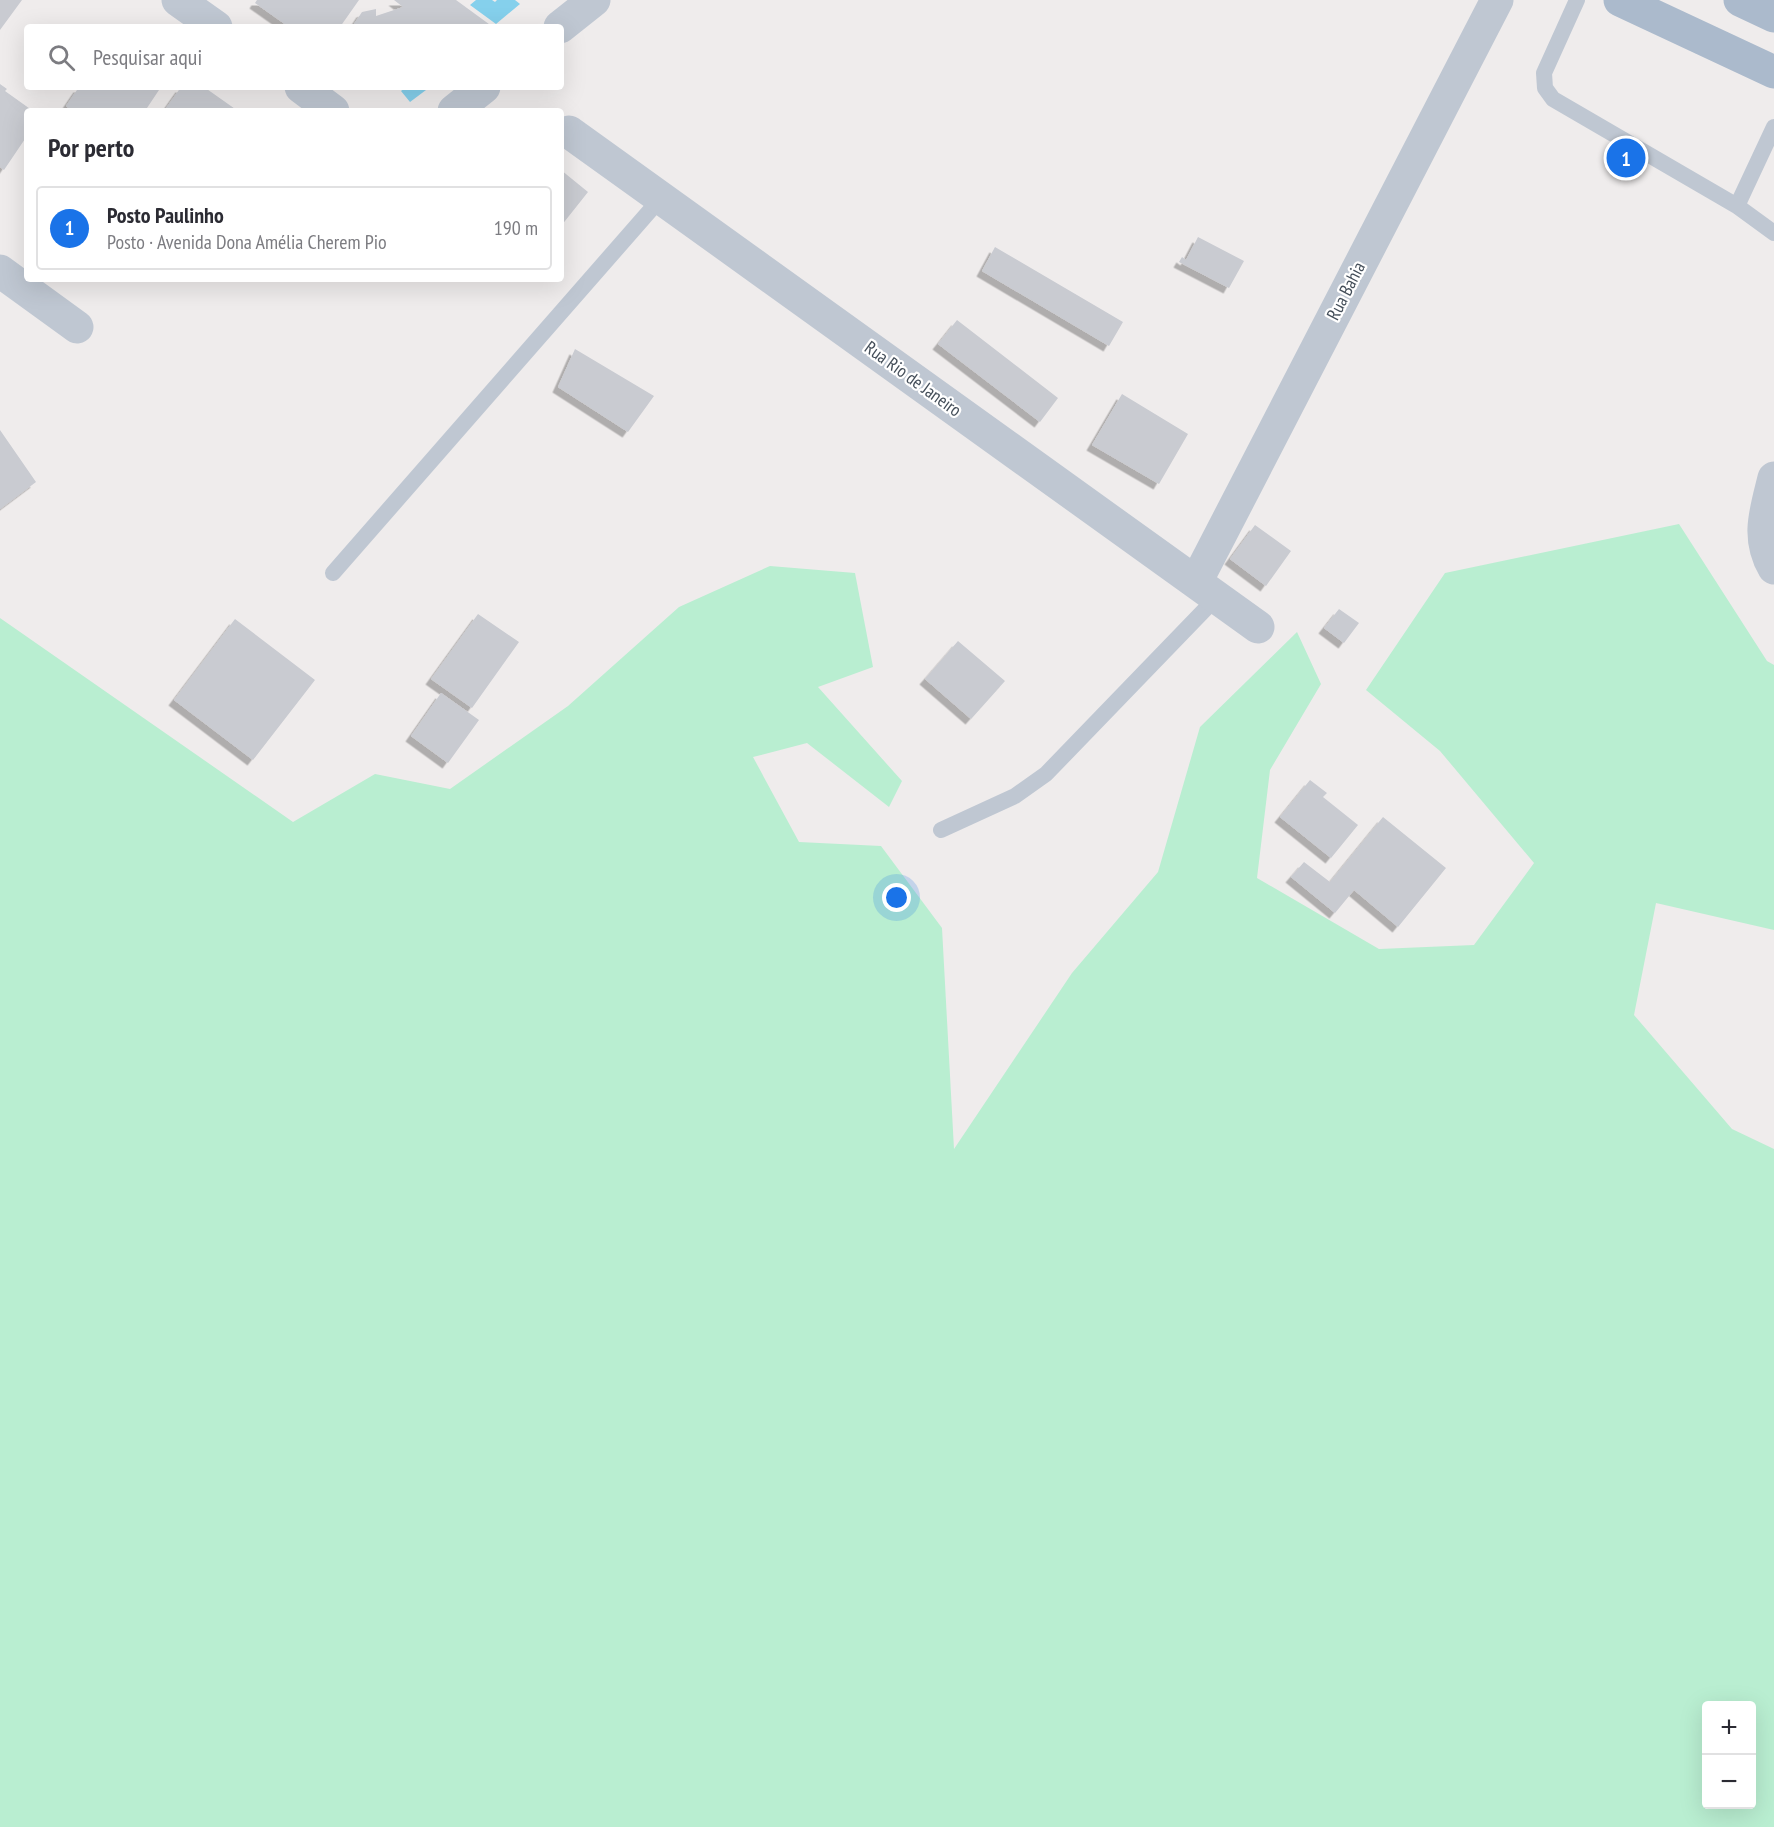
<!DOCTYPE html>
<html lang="pt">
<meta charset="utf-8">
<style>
body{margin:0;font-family:"PT Sans Narrow",sans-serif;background:#f7f7f7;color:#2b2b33}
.controls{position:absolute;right:18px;bottom:18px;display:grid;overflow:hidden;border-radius:6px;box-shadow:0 6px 24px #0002}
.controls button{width:54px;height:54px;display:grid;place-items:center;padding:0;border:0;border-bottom:2px solid #e1e1e2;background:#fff;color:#2b2b33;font:30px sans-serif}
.you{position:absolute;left:897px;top:898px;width:21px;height:21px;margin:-15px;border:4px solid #fff;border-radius:50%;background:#1a73e8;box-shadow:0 0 0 9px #1a73e833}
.badge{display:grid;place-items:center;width:39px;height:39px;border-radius:50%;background:#1a73e8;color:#fff;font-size:20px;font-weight:700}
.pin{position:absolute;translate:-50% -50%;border:3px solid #fff;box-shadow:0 2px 6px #0006}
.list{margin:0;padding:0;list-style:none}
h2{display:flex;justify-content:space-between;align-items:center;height:78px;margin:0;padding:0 24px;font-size:26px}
h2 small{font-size:20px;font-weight:400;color:#7c7c81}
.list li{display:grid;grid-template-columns:39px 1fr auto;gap:18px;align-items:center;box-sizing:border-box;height:84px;margin:0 12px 12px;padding:0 12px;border:2px solid #e1e1e2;border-radius:6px}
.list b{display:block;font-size:22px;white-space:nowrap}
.list p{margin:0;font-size:20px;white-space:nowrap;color:#7c7c81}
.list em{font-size:20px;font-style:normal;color:#7c7c81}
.icon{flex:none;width:33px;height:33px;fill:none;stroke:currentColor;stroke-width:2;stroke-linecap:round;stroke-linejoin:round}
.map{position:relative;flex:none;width:1774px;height:1827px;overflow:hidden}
.search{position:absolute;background:#fff;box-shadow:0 6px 24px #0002;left:24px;top:24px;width:540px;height:66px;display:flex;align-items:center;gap:15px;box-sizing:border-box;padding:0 21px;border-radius:6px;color:#7c7c81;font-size:22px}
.panel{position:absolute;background:#fff;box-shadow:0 6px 24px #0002;left:24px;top:108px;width:540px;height:174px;border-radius:6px}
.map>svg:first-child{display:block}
</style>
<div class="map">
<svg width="1774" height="1827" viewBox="0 0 1774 1827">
<defs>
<filter id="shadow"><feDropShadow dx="-5.5" dy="5.5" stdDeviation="0" flood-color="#0004"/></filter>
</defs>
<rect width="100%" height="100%" fill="#efecec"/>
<path fill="#b9eed1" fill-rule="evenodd" d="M1679 524 1767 661 1774 665V930L1656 903 1634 1015 1732 1129 1774 1149V1827H0V618L293 822 375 774 450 789 568 706 679 607 770 566 855 573 873 667 818 687 902 781 889 807 807 743 753 757 799 842 881 846 942 928 954 1149 1072 973 1158 872 1200 727 1297 632 1321 684 1270 770 1257 878 1379 949 1474 945 1534 863 1440 751 1366 690 1445 573ZM1706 1706H1752V1804H1706Z"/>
<path fill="#85d0ec" d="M476 0H492L495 2 497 0H515L520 4 496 24 470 5Z
M406 87H430L410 102 401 91Z"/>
<path fill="#c9cbd1" filter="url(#shadow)" d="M0 0H22L0 30Z
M257 0H359L340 27H289L255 3Z
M394 0H456L493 27H352L362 12 376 9V16L403 7Z
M0 84 7 89 5 91 33 111H27V136L4 170 0 167Z
M79 87H161L145 111H72L66 106Z
M181 87H204L238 111H164Z
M561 170 588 192 561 226Z
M1198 237 1244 261 1229 288 1179 262 1182 257 1186 260Z
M995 247 1123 322 1109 346 982 271Z
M957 320 1058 398 1040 422 938 344Z
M575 349 654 396 628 432 558 387Z
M1122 394 1188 434 1159 484 1092 445Z
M0 430 36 482 0 509Z
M1255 525 1291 551 1266 586 1230 559Z
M1339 609 1359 623 1344 643 1324 628Z
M478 614 519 642 472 708 431 679Z
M235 619 315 680 253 760 174 700Z
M958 641 1005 681 971 719 925 679Z
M441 693 479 720 448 763 411 736Z
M1310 780 1327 793 1323 797 1358 825 1331 858 1280 817Z
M1383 817 1446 868 1398 927 1354 890 1335 913 1291 877 1304 862 1330 882Z"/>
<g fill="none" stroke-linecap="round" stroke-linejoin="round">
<path stroke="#bfc7d2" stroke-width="16" d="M1577 0 1544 73 1545 88 1553 99 1737 206 1774 127
M1737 206 1774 233
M333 573 661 198
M941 830 1015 796 1046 774 1217 597"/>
<path stroke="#bfc7d2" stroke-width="33" d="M178 0 216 27
M560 27 594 0
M301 87 333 111
M454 111 484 87
M569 132 1258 627
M0 271 77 327
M1774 478C1766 511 1756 537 1774 568
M1196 582 1497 0"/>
<path stroke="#abbacc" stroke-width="33" d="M1620 0 1774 72
M1740 0 1774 16"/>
</g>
<g text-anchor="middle" stroke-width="4.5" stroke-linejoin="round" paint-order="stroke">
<g font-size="18" fill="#444e59" stroke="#fff">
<text transform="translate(1346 291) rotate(-63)" y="6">Rua Bahia</text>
<text transform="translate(913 379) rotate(36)" y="6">Rua Rio de Janeiro</text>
</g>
</g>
</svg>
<div class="controls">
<button>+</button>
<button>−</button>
</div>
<div class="you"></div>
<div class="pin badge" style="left:1626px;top:158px">1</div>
<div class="search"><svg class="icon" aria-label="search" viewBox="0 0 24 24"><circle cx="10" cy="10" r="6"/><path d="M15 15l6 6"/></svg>Pesquisar aqui</div>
<section class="panel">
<h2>Por perto<small></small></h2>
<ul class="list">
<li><span class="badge">1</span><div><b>Posto Paulinho</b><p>Posto · Avenida Dona Amélia Cherem Pio</p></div><em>190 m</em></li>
</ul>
</section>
</div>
